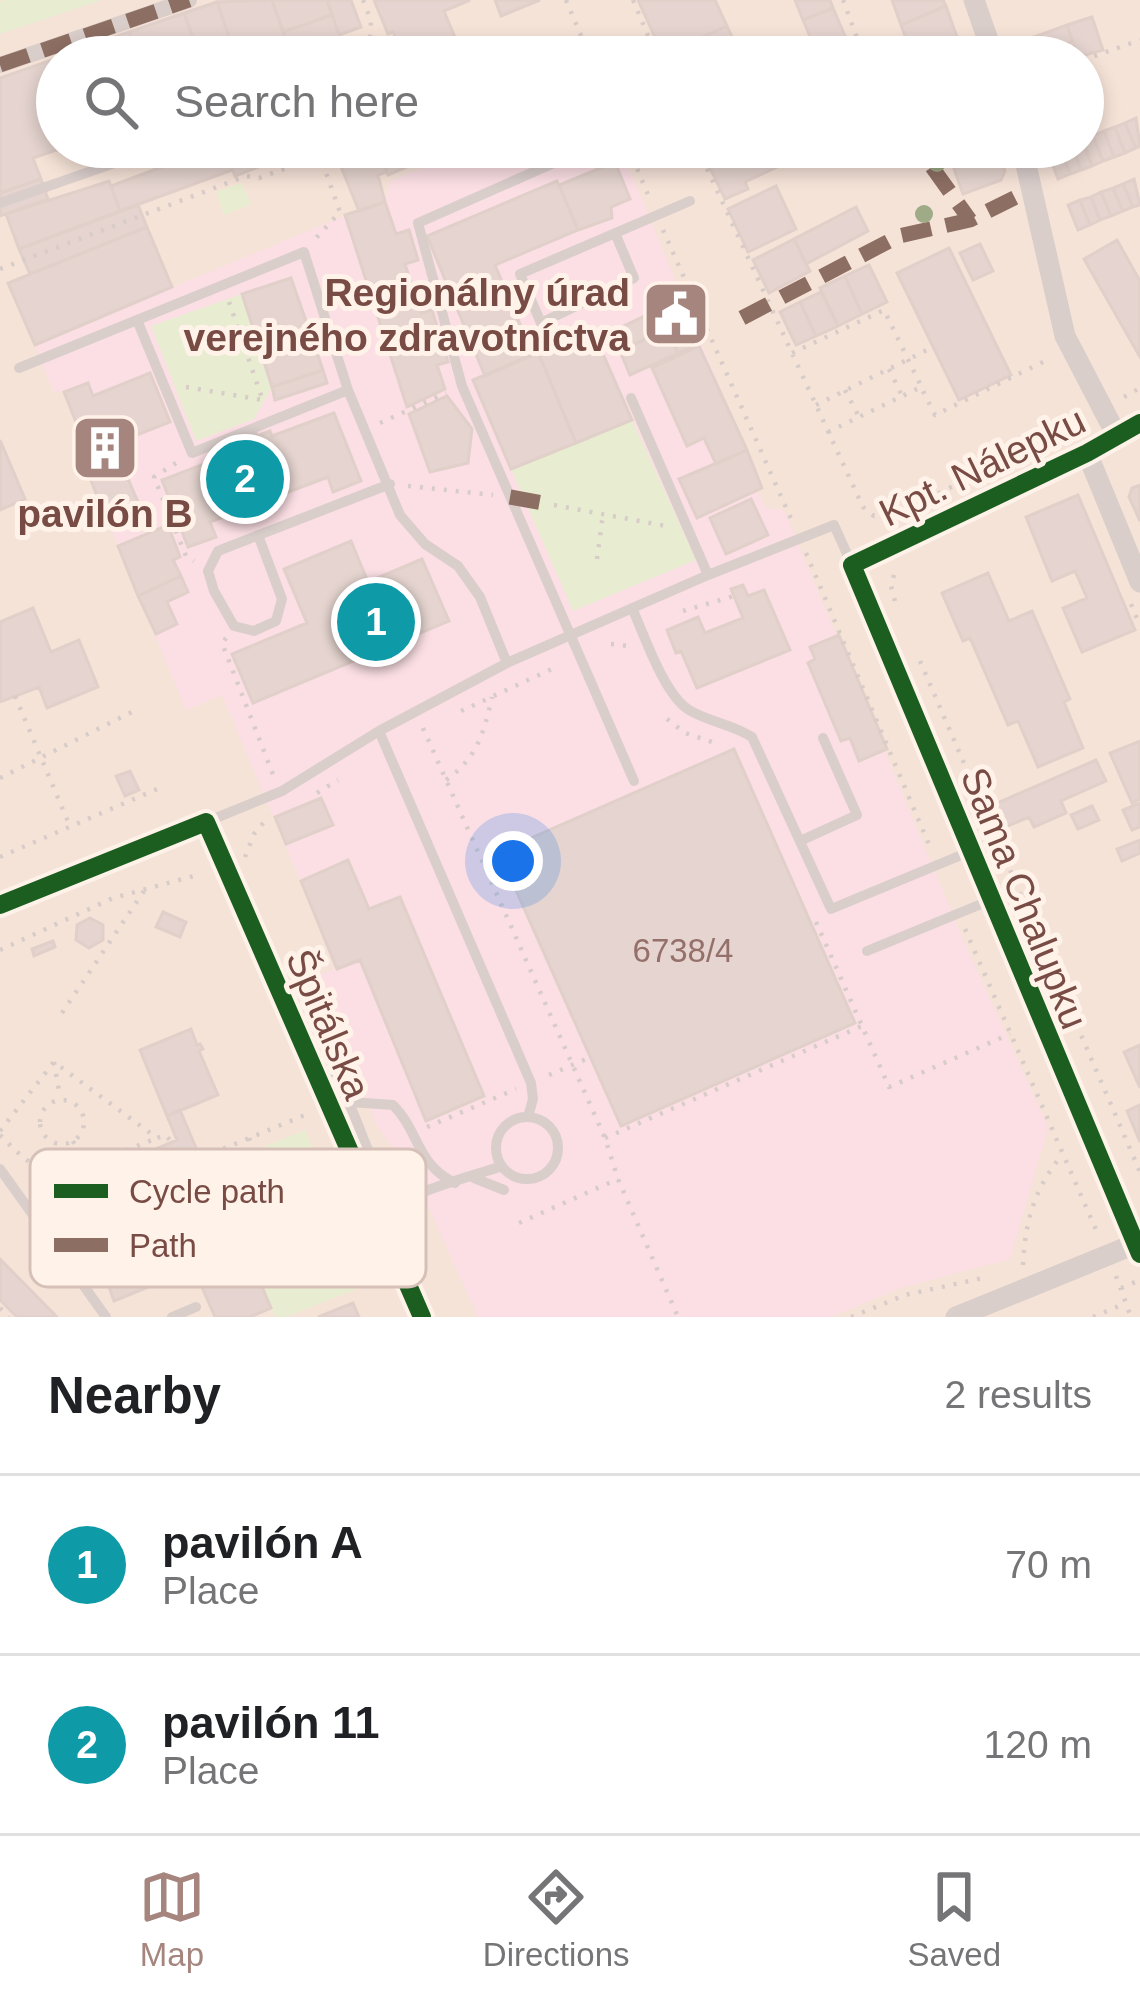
<!DOCTYPE html>
<meta charset="utf-8">
<style>
body{margin:0;font-family:Arial,sans-serif;background:#f2f2f2;color:#202124}
.you{position:absolute;left:513px;top:861px;width:42px;height:42px;margin:-30px;border:9px solid #fff;border-radius:50%;background:#1a73e8;box-shadow:0 0 0 18px #1a73e833}
.badge{display:grid;place-items:center;width:78px;height:78px;border-radius:50%;background:#a5857e;color:#fff;font-size:39px;font-weight:700}
.pin{position:absolute;translate:-50% -50%;border:6px solid #fff;box-shadow:0 3px 12px #0006}
.list{margin:0;padding:0;list-style:none}
h2{display:flex;justify-content:space-between;align-items:center;height:156px;margin:0;padding:0 48px;font-size:51px}
h2 small{font-size:39px;font-weight:400;color:#757577}
.list li{display:grid;grid-template-columns:78px 1fr auto;gap:36px;align-items:center;box-sizing:border-box;height:180px;padding:0 48px;border-top:3px solid #e0e0e0}
.list b{display:block;font-size:45px;white-space:nowrap}
.list p{margin:0;font-size:39px;white-space:nowrap;color:#757577}
.list em{font-size:39px;font-style:normal;color:#757577}
.icon{flex:none;width:66px;height:66px;fill:none;stroke:currentColor;stroke-width:2;stroke-linecap:round;stroke-linejoin:round}
.map{position:relative;flex:none;width:1140px;height:1317px;overflow:hidden}
.search{position:absolute;background:#fff;box-shadow:0 6px 18px #0003;left:36px;right:36px;top:36px;height:132px;display:flex;align-items:center;gap:30px;box-sizing:border-box;padding:0 42px;border-radius:66px;color:#757577;font-size:45px}
.sheet{height:516px;background:#fff}
nav{display:flex;justify-content:space-around;align-items:center;box-sizing:border-box;height:168px;border-top:3px solid #e0e0e0;background:#fff;font-size:33px;color:#757577}
nav a{display:grid;justify-items:center;gap:6px}
nav .on{color:#a5857e}
.map>svg:first-child{display:block}
</style>
<div class="map">
<svg width="1140" height="1317" viewBox="0 0 1140 1317">
<rect width="100%" height="100%" fill="#f8eee8"/>
<path fill="#f6e3d8" fill-rule="evenodd" d="M0 0H1140V1317H0ZM57 57H1083V147H57Z"/>
<path fill="#fbdfe4" d="M467 147H499L525 161 556 147H620L762 488 757 491 766 508 784 510 963 939 1048 1128 1010 1259 901 1288 831 1317H478L413 1173 378 1128 334 1025 306 980 337 968 222 695 186 710 88 473 92 461 64 393 53 391 35 345 334 220 385 202 390 182Z"/>
<path fill="#e8edd1" d="M4 0H102L0 34V2Z
M241 183 251 204 224 215 216 192Z
M242 294 272 387 254 419 196 441 151 326Z
M632 420 696 560 573 611 511 469Z
M305 1130 369 1284 286 1317H275L226 1200 219 1202 206 1171Z"/>
<path fill="#e5d4cf" stroke="#e1cfc9" stroke-width="3" d="M272 0 292 57H236L217 2Z
M272 0H327L332 15 283 32Z
M327 0H351L361 27 339 35Z
M374 0H470L444 11 462 54 404 57 393 32 388 34Z
M495 0H540L501 16Z
M638 0H715L727 26 663 55Z
M795 0H830L833 8 803 20Z
M892 0H943L946 6 901 25Z
M217 2 236 57H200L184 13Z
M946 6 964 57H913L901 25Z
M833 8 851 50 833 57H819L803 20Z
M184 13 200 57H138L129 32Z
M332 15 347 57H292L283 32Z
M1092 17 1103 50 1078 57 1067 25Z
M1067 25 1072 42 1042 52 1037 36Z
M727 26 741 57H663V55Z
M129 32 138 57H98L94 44Z
M1037 36 1044 57H1016L1012 44Z
M94 44 98 57H58Z
M57 58V147H65L33 158 41 179 0 193V78Z
M1136 118 1140 146 1136 148 1125 123Z
M1125 123 1136 148 1125 153 1115 127Z
M1115 127 1125 153 1114 157 1104 131Z
M1104 131 1114 157 1103 161 1093 136Z
M1093 136 1103 161 1092 166 1083 139Z
M1083 144 1092 166 1081 170 1072 147H1083Z
M215 147H224L232 170 120 211 111 186Z
M224 147H298L299 151 235 176Z
M333 147H378L387 172 378 175 385 202 359 211Z
M378 147H402L409 166 388 175Z
M703 147H747L710 164Z
M752 147H770L779 166 745 182 748 189 725 199 710 168Z
M770 147H818L779 166Z
M946 147H986L951 160Z
M986 147H997L1005 171 1001 180 963 194 951 160Z
M1072 147 1081 170 1070 174 1060 149Z
M1060 149 1070 174 1058 179 1048 153Z
M615 162 630 199 611 207 612 218 578 230 559 185Z
M41 179 48 199 0 216V193Z
M1134 179 1140 205 1133 207 1123 184Z
M109 181 120 211 19 249 6 214Z
M557 181 578 230 495 265 533 355 485 376 427 236Z
M1123 184 1133 207 1123 211 1113 188Z
M776 186 796 229 748 252 728 209Z
M1113 188 1123 211 1111 216 1101 192Z
M1101 192 1111 216 1100 220 1091 197Z
M1091 197 1100 220 1090 225 1080 200Z
M1080 200 1090 225 1078 230 1068 205Z
M385 202 396 234 409 230 418 260 405 264 421 313 432 310 448 362 437 365 445 389 407 407 345 215Z
M138 205 147 227 30 274 19 249Z
M856 207 868 231 806 264 794 239Z
M147 227 172 287 35 345 8 283Z
M794 239 810 271 769 293 753 260Z
M1117 240 1140 281V357L1084 259Z
M980 244 993 271 973 280 960 253Z
M949 248 1011 375 959 400 897 273Z
M869 265 887 302 862 314 845 276Z
M845 276 862 314 838 326 820 288Z
M291 278 323 370 272 387 242 294Z
M821 292 838 326 816 336 800 302Z
M679 300 691 308 693 331 698 344 678 353 667 329 620 351 611 332Z
M800 302 816 336 796 345 780 312Z
M592 329 632 420 576 443 538 352Z
M667 329 678 353 630 375 620 351Z
M699 346 747 450 716 464 704 438 687 446 652 368Z
M538 352 576 443 511 469 473 380Z
M323 370 327 383 275 400 272 387Z
M150 373 170 422 129 438 132 445 116 451 141 509 108 524 88 473 92 462 64 392 88 383 93 396Z
M447 396 472 429 468 463 430 472 409 414Z
M334 413 361 481 333 492 328 477 210 522 216 537 188 547 162 480 225 456 222 449 256 432 257 436 270 431 272 436Z
M0 440 25 499 0 510Z
M747 450 762 488 697 518 679 479Z
M1140 485V521L1129 497 1132 488Z
M1078 495 1135 630 1082 652 1063 608 1087 598 1075 571 1052 581 1026 517Z
M751 499 768 535 726 554 710 518Z
M168 525 180 557 173 560 181 576 138 596 118 546Z
M351 541 368 582 422 559 449 621 253 703 232 654 307 623 284 569Z
M988 573 1009 621 1032 611 1070 699 1064 702 1083 748 1038 767 1018 721 1008 725 970 638 963 641 942 593Z
M181 576 188 592 167 602 177 624 156 634 138 596Z
M743 585 748 596 764 590 790 650 697 688 681 651 676 653 667 630 698 617 705 633 743 618 731 589Z
M33 608 51 652 79 640 98 687 47 708 39 687 0 702V622Z
M839 635 887 749 859 761 850 738 841 741 808 663 815 659 810 647Z
M1140 741V799L1132 803 1110 753Z
M734 749 855 1023 621 1126 499 852Z
M1096 760 1106 781 1061 801 1066 813 1034 827 1029 817 998 830 988 807Z
M130 771 139 790 125 796 116 776Z
M321 798 333 825 286 844 275 817Z
M1140 803V827L1132 830 1123 810Z
M1092 806 1099 820 1078 829 1071 815Z
M1140 840V853L1122 861 1117 849Z
M348 860 369 909 400 897 484 1096 426 1121 360 960 337 969 301 881Z
M163 912 186 922 180 937 156 927Z
M90 918 103 925V940L89 948 76 940 77 925Z
M53 941 55 947 34 956 32 949Z
M191 1029 197 1045 200 1044 203 1049 199 1051 218 1095 167 1116 140 1050Z
M1140 1045V1088L1124 1052Z
M1140 1105V1142L1127 1111Z
M180 1110 219 1202 225 1199 271 1308 250 1317H215L191 1262 185 1264 188 1271 114 1301 97 1253 84 1259 73 1232 93 1223 76 1183 177 1140 167 1116Z
M0 1259 57 1317H17L0 1300Z
M353 1303 359 1317H318Z"/>
<g fill="none" stroke-linecap="round" stroke-linejoin="round">
<path stroke="#d8ccc8" stroke-width="4.5" stroke-dasharray="3 9" stroke-linecap="butt" d="M363 0 371 21 369 56
M566 0 590 57
M633 0 657 57
M843 0 864 57
M880 57 901 50 904 57
M1083 60 1140 40
M628 147 649 197
M697 147 863 507 874 516 900 513 1083 420
M924 147 932 167
M663 230 792 521
M0 269 246 176 259 178 320 156 340 212 316 238
M229 302 264 404
M792 353 884 310 921 386
M889 369 902 396
M186 387 263 400
M845 390 859 417
M1124 397 1140 388
M816 405 933 347
M380 423 446 393
M828 432 921 387 935 415 1051 358
M176 463 154 477 186 556 194 561
M408 486 493 495
M554 505 666 526
M806 553 930 847
M597 559 603 514
M895 601 891 586 895 571
M1131 604 1140 626
M683 611 734 596
M226 638 222 643 274 777
M611 644 629 646
M920 661 1140 1172
M15 696 69 824
M461 711 554 668
M667 719 685 733 715 743
M423 728 605 1138 618 1179 678 1317
M0 778 134 711
M446 780C477 758 484 733 492 697
M317 793 338 780
M0 857 164 786
M245 857 254 834 269 816
M816 922 889 1087 1010 1034
M965 929 1097 1232
M0 950 113 898 201 874
M62 1013 146 888
M54 1062 60 1097
M549 1075 591 1057
M40 1122a22 22 0 1 1 44 0a22 22 0 1 1-44 0Z
M427 1127 516 1089
M0 1131 54 1062 157 1138 166 1135 172 1143
M0 1135C19 1154 37 1174 65 1175L157 1138
M249 1138 287 1233 279 1241V1253L288 1261 300 1262 311 1290
M605 1138 862 1026
M73 1141 86 1167
M201 1158 305 1115
M519 1223 618 1179
M63 1227 82 1218 66 1175
M287 1233H299L307 1241V1253L300 1262
M1023 1265C1025 1222 1034 1189 1062 1155
M1116 1276 1131 1317
M1121 1288 1140 1280
M0 1308 9 1317
M851 1317 905 1295 983 1278
M1093 1317 1126 1303"/>
<path stroke="#dacecb" stroke-width="10" d="M590 147 418 223 462 386 634 781
M0 203 160 147
M615 233 634 278 541 323 520 274 690 201
M137 320 192 453 348 390
M19 368 304 252 348 390 400 515 425 544 458 566 480 597 507 663
M631 398 708 575
M258 535 282 599 276 621 254 631 234 626 214 591 208 571 218 551 390 484
M632 608C644 634 664 695 689 710 709 722 732 724 752 737L831 909 971 851
M379 731 531 1083 533 1099 528 1117
M206 822 282 791 379 731 507 663 708 575 834 525 852 565
M800 841 857 815 823 738
M867 951 991 900
M322 1069C332 1081 345 1093 351 1108 368 1144 372 1185 416 1196
M349 1102 393 1105C420 1132 415 1163 455 1183
M496 1148a31 31 0 1 1 62 0a31 31 0 1 1-62 0Z
M0 1169 106 1317
M474 1178 504 1190
M381 1220C396 1194 471 1177 502 1166
M409 1262C402 1242 404 1218 414 1199
M172 1317 196 1307"/>
<path stroke="#dacecb" stroke-width="16" d="M0 65 189 0"/>
<path stroke="#dacecb" stroke-width="21" d="M974 0 994 57
M1022 147 1065 336 1117 436
M1140 423 1087 453 852 565 1140 1254
M1087 453 1140 582
M0 905 206 822 422 1317
M956 1317 1140 1242"/>
<path stroke="#8d6e63" stroke-width="15" stroke-dasharray="30 15" stroke-linecap="butt" d="M0 65 189 0
M932 167 970 220
M742 318 899 236 970 220 1024 193
M510 497 554 505"/>
<defs>
<path id="cycleway" d="M1140 423 1087 453 852 565 1140 1254
M0 905 206 822 422 1317"/>
</defs>
<use href="#cycleway" stroke="#fff2e9" stroke-width="26"/>
<use href="#cycleway" stroke="#1b5e20" stroke-width="18"/>
</g>
<g fill="#9faa87">
<circle cx="937" cy="163" r="9"/>
<circle cx="924" cy="214" r="9"/>
</g>
<defs>
<symbol id="civic-square" viewBox="-11 -11 22 22"><rect x="-9" y="-9" width="18" height="18" rx="4" fill="#a5857e" stroke="#fff2e9"/><path d="M-.6-6.5H3V-4.5H.6V-3L4-1V1h2V6H-6V1h2V-1L-.6-3ZM-1.2 2.5V6h2.4V2.5Z" fill="#fff"/></symbol>
<symbol id="building-square" viewBox="-11 -11 22 22"><rect x="-9" y="-9" width="18" height="18" rx="4" fill="#a5857e" stroke="#fff2e9"/><path d="M-4-6H4V6H1V3H-1V6H-4ZM-2.5-4.3h1.7v1.8h-1.7ZM.8-4.3h1.7v1.8H.8ZM-2.5-1h1.7V.8h-1.7ZM.8-1h1.7V.8H.8Z" fill="#fff"/></symbol>
</defs>
<g fill-rule="evenodd">
<use href="#civic-square" x="638" y="276" width="76" height="76"/>
<use href="#building-square" x="67" y="410" width="76" height="76"/>
</g>
<g text-anchor="middle" stroke-width="10" stroke-linejoin="round" paint-order="stroke">
<g font-size="33" fill="#95706a">
<text x="683" y="962">6738/4</text>
</g>
<g font-size="39" font-weight="bold" fill="#784c45" stroke="#fff2e9" text-anchor="end">
<text x="630" y="306">Regionálny úrad<tspan x="630" dy="45">verejného zdravotníctva</tspan></text>
<text x="105" y="527" text-anchor="middle">pavilón B</text>
</g>
<g font-size="39" fill="#784c45" stroke="#fff2e9">
<text transform="translate(982 466) rotate(-26)" y="14">Kpt. Nálepku</text>
<text transform="translate(1025 898) rotate(68)" y="14">Sama Chalupku</text>
<text transform="translate(329 1024) rotate(67)" y="14">Špitálska</text>
</g>
</g>
<rect x="30" y="1149" width="396" height="138" rx="18" fill="#fff2e9" stroke="#d6c0b8" stroke-width="3"/>
<rect x="54" y="1184" width="54" height="14" fill="#1b5e20"/>
<rect x="54" y="1238" width="54" height="14" fill="#8d6e63"/>
<g font-size="33" fill="#784c45">
<text x="129" y="1203">Cycle path</text>
<text x="129" y="1257">Path</text>
</g>
</svg>
<div class="you"></div>
<div class="pin badge" style="left:376px;top:622px;background:#0f9aa8">1</div>
<div class="pin badge" style="left:245px;top:479px;background:#0f9aa8">2</div>
<div class="search"><svg class="icon" aria-label="search" viewBox="0 0 24 24"><circle cx="10" cy="10" r="6"/><path d="M15 15l6 6"/></svg>Search here</div>
</div>
<section class="sheet">
<h2>Nearby<small>2 results</small></h2>
<ul class="list">
<li><span class="badge" style="background:#0f9aa8">1</span><div><b>pavilón A</b><p>Place</p></div><em>70 m</em></li>
<li><span class="badge" style="background:#0f9aa8">2</span><div><b>pavilón 11</b><p>Place</p></div><em>120 m</em></li>
</ul>
</section>
<nav>
<a class="on"><svg class="icon" aria-label="map" viewBox="0 0 24 24"><path d="M3 6l6-2 6 2 6-2v14l-6 2-6-2-6 2zM9 4v14M15 6v14"/></svg>Map</a>
<a><svg class="icon" aria-label="directions" viewBox="0 0 24 24"><path d="M12 3l9 9-9 9-9-9zM9 14v-3h6M13 9l2 2-2 2"/></svg>Directions</a>
<a><svg class="icon" aria-label="saved" viewBox="0 0 24 24"><path d="M7 4h10v16l-5-4-5 4z"/></svg>Saved</a>
</nav>
